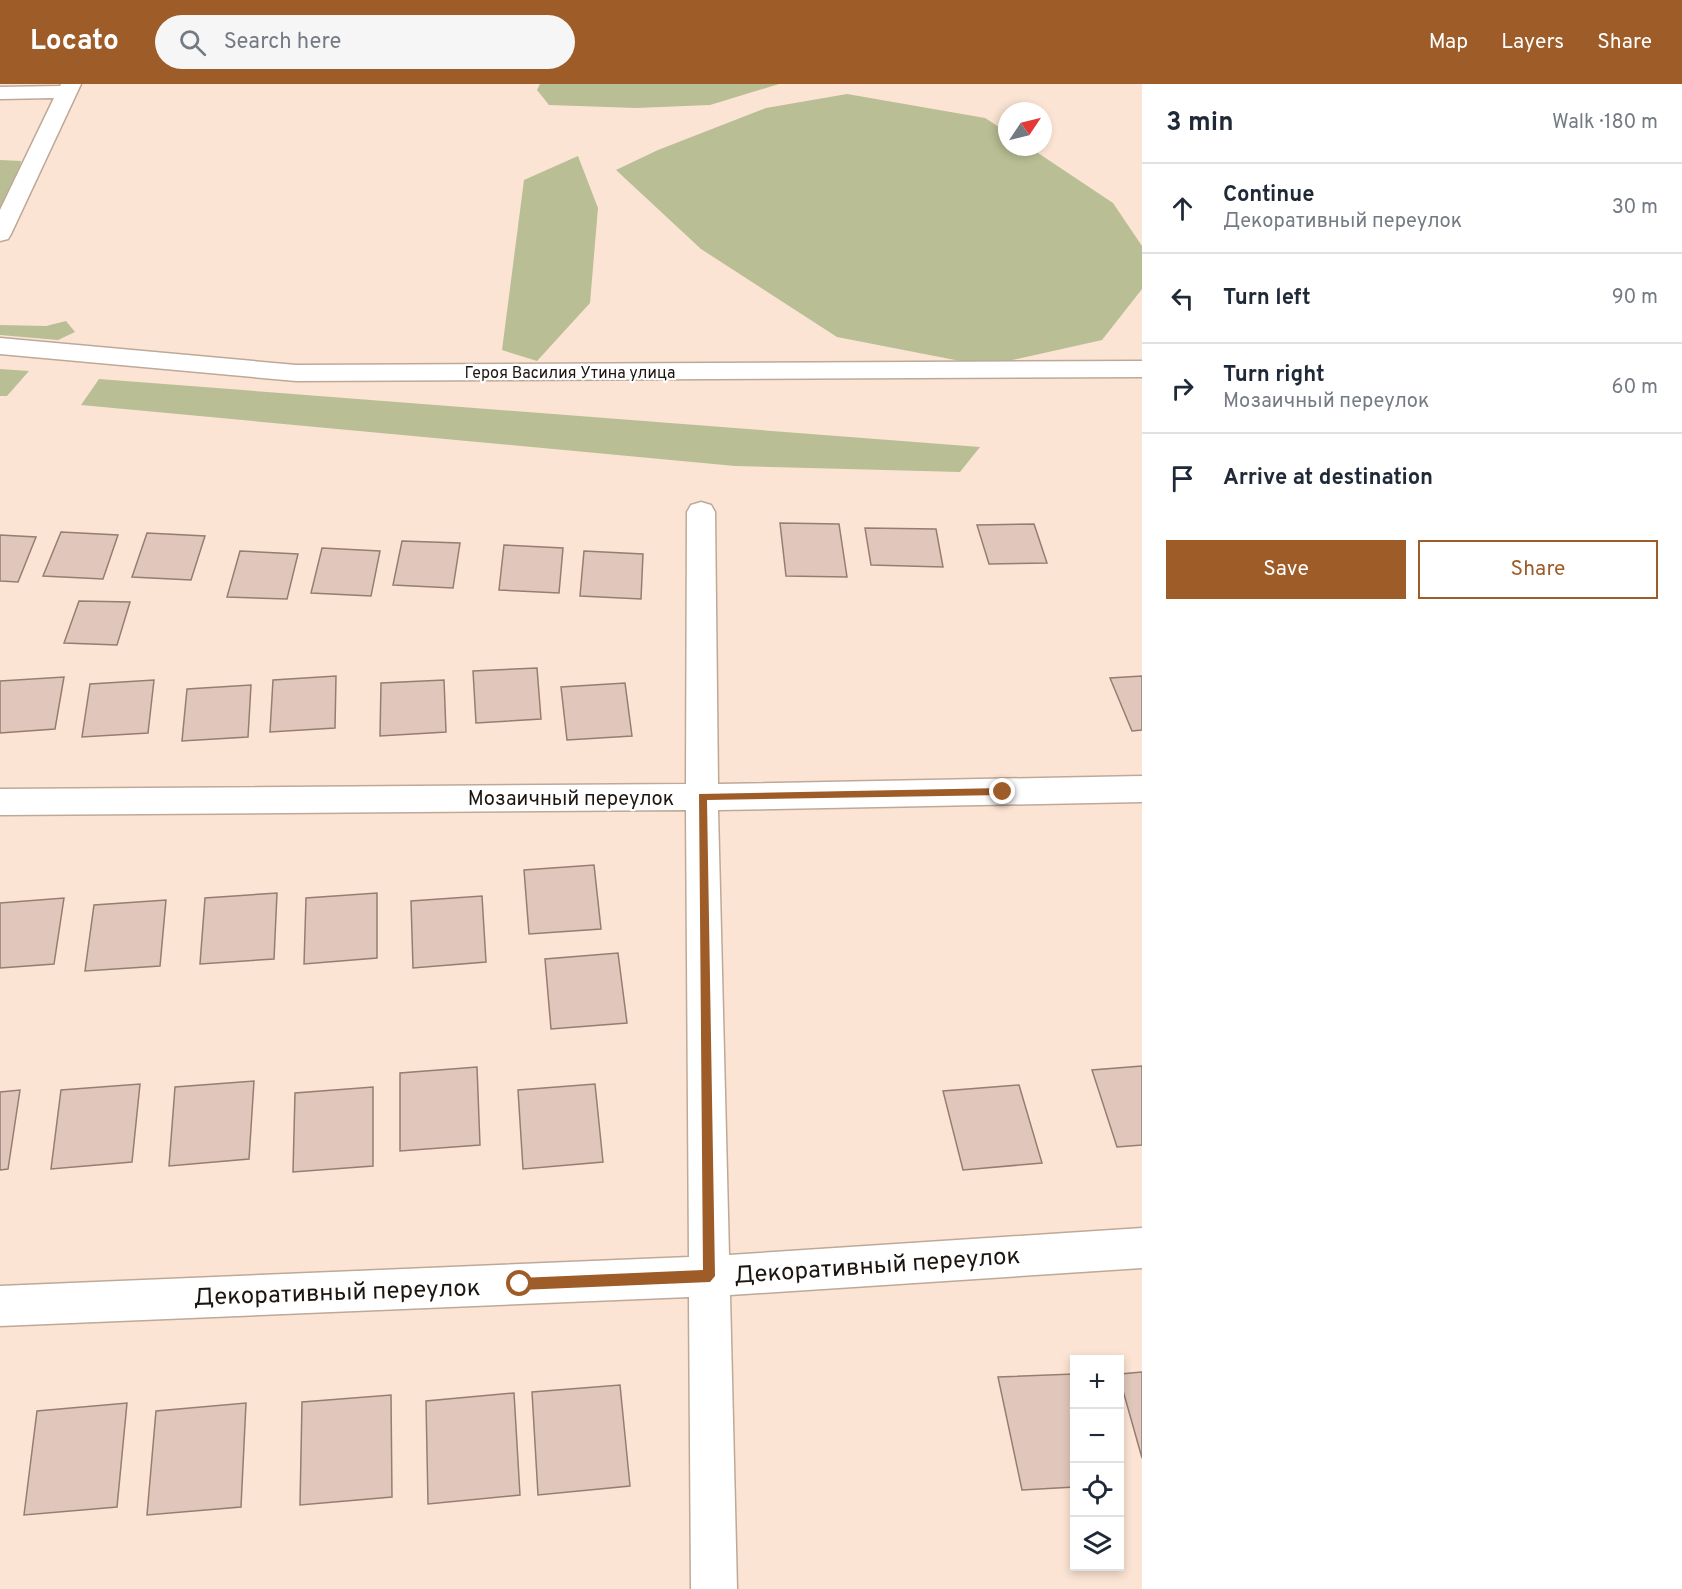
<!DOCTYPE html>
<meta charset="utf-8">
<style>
body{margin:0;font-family:Overpass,sans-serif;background:#f6f6f7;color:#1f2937}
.controls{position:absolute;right:18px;bottom:18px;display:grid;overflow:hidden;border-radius:0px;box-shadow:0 3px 9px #0003}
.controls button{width:54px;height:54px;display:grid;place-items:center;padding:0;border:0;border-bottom:2px solid #e0e1e3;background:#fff;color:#1f2937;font:30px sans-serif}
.compass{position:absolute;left:998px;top:18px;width:54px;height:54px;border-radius:50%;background:#fff;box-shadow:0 3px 9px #0003;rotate:55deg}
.stop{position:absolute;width:18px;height:18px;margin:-14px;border:4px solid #9d5c28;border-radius:50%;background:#fff}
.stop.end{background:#9d5c28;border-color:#fff;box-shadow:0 2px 6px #0008}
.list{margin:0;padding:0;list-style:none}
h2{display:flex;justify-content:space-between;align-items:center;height:78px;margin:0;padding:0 24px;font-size:26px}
h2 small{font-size:20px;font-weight:400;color:#747a83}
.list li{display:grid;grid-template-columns:39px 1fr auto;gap:18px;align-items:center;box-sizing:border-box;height:90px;padding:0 24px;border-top:2px solid #e0e1e3}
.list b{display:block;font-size:22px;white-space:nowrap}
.list p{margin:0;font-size:20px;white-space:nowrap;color:#747a83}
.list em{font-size:20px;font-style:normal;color:#747a83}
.actions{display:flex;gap:12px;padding:18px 24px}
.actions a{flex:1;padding:14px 0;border:2px solid #9d5c28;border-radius:0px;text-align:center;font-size:21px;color:#9d5c28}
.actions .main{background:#9d5c28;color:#fff}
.icon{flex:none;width:33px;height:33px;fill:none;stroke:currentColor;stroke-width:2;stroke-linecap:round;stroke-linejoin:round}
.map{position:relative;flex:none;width:1142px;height:1505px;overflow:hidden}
header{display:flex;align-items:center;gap:36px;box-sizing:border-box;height:84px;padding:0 30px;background:#9d5c28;color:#fff}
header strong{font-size:28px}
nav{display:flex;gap:33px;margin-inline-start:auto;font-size:21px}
.search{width:420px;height:54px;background:#f6f6f7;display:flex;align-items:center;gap:15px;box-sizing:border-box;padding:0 21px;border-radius:33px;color:#747a83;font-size:22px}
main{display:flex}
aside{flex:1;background:#fff}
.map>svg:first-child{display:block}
</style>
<header>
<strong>Locato</strong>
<div class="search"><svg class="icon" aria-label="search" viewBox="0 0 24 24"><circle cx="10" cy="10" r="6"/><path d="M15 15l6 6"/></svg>Search here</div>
<nav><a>Map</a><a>Layers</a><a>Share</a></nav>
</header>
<main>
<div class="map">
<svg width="1142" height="1505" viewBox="0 0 1142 1505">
<rect width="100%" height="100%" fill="#fbe4d3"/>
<path fill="#b9be94" d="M540 0H779L710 21 636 24 549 21 537 6Z
M847 10 985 34 1007 48V63H1029L1113 119 1142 162V205L1102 256 986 282 837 253 701 165 616 86 658 66 766 24Z
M578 72 598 124 590 219 537 277 502 266 524 96Z
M0 76 21 77 15 111 0 132Z
M66 237 75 248 58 256 0 251V241L46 242Z
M0 285 29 287 7 312H0Z
M99 295 980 363 960 388 735 382 81 321Z"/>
<path fill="#e1c7bb" stroke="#957d72" stroke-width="1.5" d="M780 439 839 440 847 493 786 492Z
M1034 440 1047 479 989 480 977 441Z
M865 444 936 445 943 483 871 481Z
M61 448 118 451 103 495 43 492Z
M147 449 205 452 191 496 132 493Z
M0 451 36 453 18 498 0 497Z
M402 457 460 459 453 504 393 501Z
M504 461 563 464 559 509 499 506Z
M322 464 380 467 371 512 311 509Z
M240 467 298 470 287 515 227 513Z
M584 467 643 470 641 515 580 512Z
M79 517 130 518 117 561 64 559Z
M537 584 541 635 476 639 473 587Z
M336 592 335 644 270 648 273 596Z
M1142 592V646L1132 647 1110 594Z
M64 593 55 645 0 649V597Z
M154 596 148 649 82 653 90 600Z
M444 596 446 648 380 652 381 599Z
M625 599 632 652 567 656 561 603Z
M251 601 248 653 182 657 187 605Z
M594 781 601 845 529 850 524 786Z
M277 809 274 875 200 880 205 814Z
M377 809V874L304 880 306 814Z
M482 812 486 878 413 884 411 817Z
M64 814 54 880 0 884V819Z
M166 816 160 882 85 887 94 821Z
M618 869 627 939 551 945 545 875Z
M1142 982V1061L1117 1063 1092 986Z
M477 983 480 1061 400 1067V989Z
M254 997 249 1075 169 1082 175 1003Z
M140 1000 132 1078 51 1085 61 1006Z
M595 1000 603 1078 523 1085 518 1006Z
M1019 1001 1042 1079 963 1086 943 1007Z
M373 1003V1082L293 1088 295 1009Z
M20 1006 8 1085 0 1086V1008Z
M1142 1288V1374L1120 1296V1290Z
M1074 1290V1403L1022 1406 998 1293Z
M620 1301 630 1402 538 1411 532 1308Z
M514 1309 520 1411 428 1420 426 1317Z
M391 1311 392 1413 300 1421 302 1318Z
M127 1319 117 1423 24 1431 37 1327Z
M246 1319 241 1423 147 1431 156 1327Z"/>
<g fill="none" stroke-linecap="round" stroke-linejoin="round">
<defs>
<path id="minor" d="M61 0H81L11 150 8 155 0 157V126L54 14 0 15V3L60 2Z
M0 254 296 281 1142 277V293L296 297 0 270Z
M701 418 711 421 715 428 718 700 1142 692V718L718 726 729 1171 1142 1144V1184L730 1211 737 1505H691L689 1213 0 1242V1202L689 1173 686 726 0 731V705L686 700 687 428 691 421Z"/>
</defs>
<use href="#minor" stroke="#bea998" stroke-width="3"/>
<use href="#minor" fill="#fff" fill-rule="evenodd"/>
</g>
<path fill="#9d5c28" d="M1003 704 1008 708 1003 711 707 716 715 1192 710 1198 520 1206 516 1204 514 1200 520 1194 703 1186 699 710Z"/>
<g text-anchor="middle" stroke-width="4.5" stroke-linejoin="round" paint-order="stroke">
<g font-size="16" fill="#1d150f" stroke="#fff">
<text x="570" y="294">Героя Василия Утина улица</text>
</g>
<g font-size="20" fill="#1d150f" stroke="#fff">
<text x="571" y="721">Мозаичный переулок</text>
</g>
<g font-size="24" fill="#1d150f" stroke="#fff">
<text transform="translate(877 1181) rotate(-4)" y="8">Декоративный переулок</text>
<text transform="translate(337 1208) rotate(-2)" y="8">Декоративный переулок</text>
</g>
</g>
</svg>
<div class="controls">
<button>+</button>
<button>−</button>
<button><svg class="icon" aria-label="locate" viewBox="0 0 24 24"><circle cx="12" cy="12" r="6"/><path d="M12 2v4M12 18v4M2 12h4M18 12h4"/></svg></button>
<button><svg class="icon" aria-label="layers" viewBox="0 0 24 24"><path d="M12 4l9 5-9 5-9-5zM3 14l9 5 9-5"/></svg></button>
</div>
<svg class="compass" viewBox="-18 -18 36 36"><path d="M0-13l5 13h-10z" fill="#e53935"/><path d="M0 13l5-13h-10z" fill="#747a83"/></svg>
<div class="stop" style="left:520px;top:1200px"></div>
<div class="stop end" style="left:1003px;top:708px"></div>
</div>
<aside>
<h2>3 min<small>Walk · 180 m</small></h2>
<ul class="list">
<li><svg class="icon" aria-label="ahead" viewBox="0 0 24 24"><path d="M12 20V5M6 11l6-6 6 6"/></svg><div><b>Continue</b><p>Декоративный переулок</p></div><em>30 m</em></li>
<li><svg class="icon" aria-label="left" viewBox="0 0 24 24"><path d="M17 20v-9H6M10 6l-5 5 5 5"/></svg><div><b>Turn left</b></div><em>90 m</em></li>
<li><svg class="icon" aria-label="right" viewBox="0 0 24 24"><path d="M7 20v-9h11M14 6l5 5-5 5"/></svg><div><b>Turn right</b><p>Мозаичный переулок</p></div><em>60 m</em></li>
<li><svg class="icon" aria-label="arrive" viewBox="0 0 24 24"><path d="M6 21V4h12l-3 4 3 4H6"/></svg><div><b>Arrive at destination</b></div></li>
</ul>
<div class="actions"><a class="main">Save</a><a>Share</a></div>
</aside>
</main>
